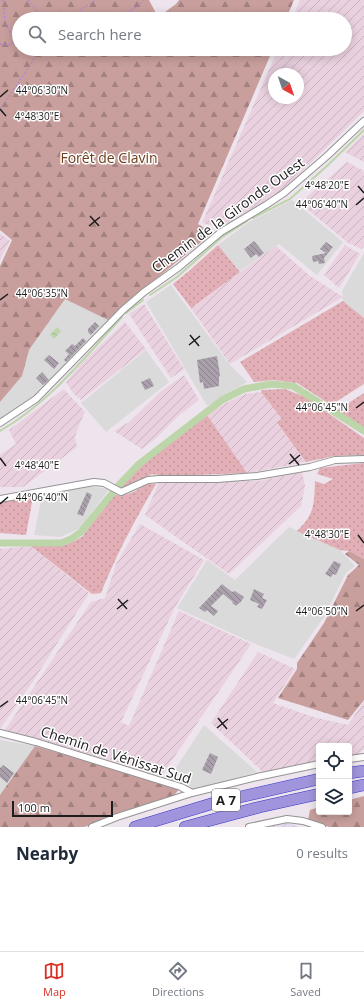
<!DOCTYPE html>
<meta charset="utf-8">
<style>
body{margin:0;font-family:"Open Sans",sans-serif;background:#f6f6f7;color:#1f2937}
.controls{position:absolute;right:12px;bottom:12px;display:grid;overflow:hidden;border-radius:4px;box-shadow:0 2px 10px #0003}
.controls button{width:36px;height:36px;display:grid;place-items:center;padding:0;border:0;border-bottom:1px solid #e0e1e3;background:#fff;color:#1f2937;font:20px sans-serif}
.compass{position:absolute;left:268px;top:68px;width:36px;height:36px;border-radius:50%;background:#fff;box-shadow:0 2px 10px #0003;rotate:140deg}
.scale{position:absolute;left:12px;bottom:10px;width:101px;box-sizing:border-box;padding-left:4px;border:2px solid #1d1d1d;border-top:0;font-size:11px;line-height:14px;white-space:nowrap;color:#1d1d1d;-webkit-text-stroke:3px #fff;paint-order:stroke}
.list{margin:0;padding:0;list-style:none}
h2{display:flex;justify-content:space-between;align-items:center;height:52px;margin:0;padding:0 16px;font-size:17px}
h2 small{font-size:13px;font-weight:400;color:#747a83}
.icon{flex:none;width:22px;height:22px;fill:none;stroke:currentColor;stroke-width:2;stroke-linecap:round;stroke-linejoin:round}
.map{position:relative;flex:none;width:364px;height:827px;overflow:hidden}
.search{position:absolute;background:#fff;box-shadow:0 2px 10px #0003;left:12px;right:12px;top:12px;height:44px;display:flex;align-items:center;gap:10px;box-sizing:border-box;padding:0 14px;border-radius:22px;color:#747a83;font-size:15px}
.sheet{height:124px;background:#fff}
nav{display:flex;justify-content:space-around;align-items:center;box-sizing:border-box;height:56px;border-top:1px solid #e0e1e3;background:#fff;font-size:11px;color:#747a83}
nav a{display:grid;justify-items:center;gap:2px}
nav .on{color:#d93025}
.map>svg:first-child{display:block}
</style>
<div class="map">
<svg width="364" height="827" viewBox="0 0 364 827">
<defs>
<pattern id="military-furrows" width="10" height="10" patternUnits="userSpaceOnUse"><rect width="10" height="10" fill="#e5d8ed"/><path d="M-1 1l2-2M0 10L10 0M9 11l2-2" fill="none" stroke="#c4b9cb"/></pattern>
<pattern id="farmland-furrows" width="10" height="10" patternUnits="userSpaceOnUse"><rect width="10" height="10" fill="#ead1df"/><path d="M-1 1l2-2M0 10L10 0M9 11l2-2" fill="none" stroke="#c8b3bf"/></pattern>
<pattern id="grass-dots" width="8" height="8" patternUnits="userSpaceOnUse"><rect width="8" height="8" fill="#e2afb6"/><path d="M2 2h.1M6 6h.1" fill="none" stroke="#c1969c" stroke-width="1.8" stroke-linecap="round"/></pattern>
<pattern id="forest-firs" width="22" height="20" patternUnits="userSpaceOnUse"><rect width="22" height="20" fill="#c89f9d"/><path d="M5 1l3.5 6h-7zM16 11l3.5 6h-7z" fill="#a2817f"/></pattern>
<pattern id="water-waves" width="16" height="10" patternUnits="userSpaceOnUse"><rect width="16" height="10" fill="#bcd6a9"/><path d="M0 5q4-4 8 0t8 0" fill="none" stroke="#a1b791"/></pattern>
<pattern id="building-back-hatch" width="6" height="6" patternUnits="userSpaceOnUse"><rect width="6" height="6" fill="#a9a0ab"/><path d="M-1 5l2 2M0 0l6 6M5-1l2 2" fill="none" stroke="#89828b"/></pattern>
</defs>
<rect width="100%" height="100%" fill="#ede4ed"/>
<path fill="#dadadb" d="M292 200 343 242 317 275 279 244 240 271 218 245 249 222Z
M364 253V318L343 301 342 291Z
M171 285 230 365 247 382 207 406 146 302Z
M65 299 108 320 89 342 34 396 0 420V402L22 376 29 350Z
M146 350 169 382 106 432 81 403Z
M85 486 109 489 81 528 60 537 34 535 42 495Z
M289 527 340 550 355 566 346 573 324 617 294 659 253 643 177 608 207 560 235 580Z
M204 725 257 772 194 791 168 780Z
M0 740 35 746 0 795Z"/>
<path fill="url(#military-furrows)" d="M283 821 299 827H262Z"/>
<path fill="url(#farmland-furrows)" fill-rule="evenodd" d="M300 0H364V111L281 192 219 227 202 223 278 49H345V19H292ZM274 74H298V98H274Z
M364 134V162L345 152Z
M347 162 364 171V245L362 249 348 243 300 203Z
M0 233 10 241 0 260Z
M345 245 360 254 339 288 324 275Z
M276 246 310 276 343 297 230 364 191 308Z
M144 304 184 369 171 378 129 314Z
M125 322 146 349 81 400 73 393 66 382 84 361Z
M184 375 199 400 177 417 155 439 142 449 114 431 129 422 160 392Z
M64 389 85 412 80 423 75 437 77 447 23 487H0V455L16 444 9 430Z
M261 392 282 419 277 424 306 462 247 473 207 415 220 406 245 394Z
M302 472 305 486 301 506 229 574 145 515 159 482 258 481Z
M140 524 204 560 174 609 121 722 129 726 179 611 251 644 162 775 5 730 91 602 105 598 116 564Z
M31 546 89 593 34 680 0 729V549Z
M258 652 295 669 273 703 313 717 348 725 364 701V749L359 754 349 756V746H319V762L263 772 211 723Z"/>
<path fill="url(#grass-dots)" d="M218 245 240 272 191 308 173 284 189 271Z
M343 301 364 318V384L331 405 297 383 273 380 254 382 240 362Z
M285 389 305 397 364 438V455L334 456 306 462 277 423 282 419 261 392 262 390Z
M364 393V429L336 411Z
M207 415 247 473 165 476 152 474 123 489 121 485 144 462Z
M364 463V559L349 551 340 550 297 531C315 514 314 504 315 481L324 484 333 479 317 474 320 468Z
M146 484H156C135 520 116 555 101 593L92 594 31 546 66 545 82 537 114 494C125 498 137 491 146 484Z
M33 497 26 535 0 533V502Z"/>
<path fill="url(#forest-firs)" d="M0 0H149L158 17 176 4 179 0H294L286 19H19V49H273L198 224 212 233 118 310 108 320 65 299 29 350 22 376 0 402V266L12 240 0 230Z
M349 551 364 559V700L348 720 278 698 297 669V663L324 623 348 575 359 565 345 554Z
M35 746 180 788 171 799 84 827H0V795Z
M364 796V827H329L308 820 310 810 319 807V812H349V800Z"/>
<path fill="url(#water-waves)" d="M57 327 61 331 54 339 50 335Z"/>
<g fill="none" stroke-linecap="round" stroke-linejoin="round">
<path stroke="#bcd6a9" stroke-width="2" d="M253 218 290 199 328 165 364 130
M150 295 177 277 221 238 247 221
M126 313 143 300
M0 431C49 403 85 357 122 317"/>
<path stroke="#bcd6a9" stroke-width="7" d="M0 543H61L71 539 81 532 119 485 139 464 222 400 244 389 271 384 293 386 364 431"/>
</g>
<path fill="url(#building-back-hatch)" d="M254 241 264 253 259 257 256 254 251 258 244 249Z
M326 242 333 247 324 258 325 263 319 264 318 261 313 262 312 256 326 253 320 249Z
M95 322 99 326 91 335 88 332V329Z
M83 338 86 341 66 362 64 360 69 354 65 351 72 344 75 346Z
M49 355 59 363 54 369 44 360Z
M217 356 220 375 219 377V386L204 389 203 382 200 383 197 360Z
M42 372 49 380 43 385 36 378Z
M150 378 154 386 145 390 141 382Z
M87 492 92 495 83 516 77 514Z
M334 561 341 564 336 575 333 574 331 577 325 574Z
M222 584 232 592 235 591 244 597 240 603H239L236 606 232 603 233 602 223 594 211 606 218 611 214 616 207 610 205 612 199 608Z
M254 589 264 594 262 598 267 600 262 609 257 607 259 604 250 600Z
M210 753 218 757 211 774 202 770Z
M3 765 14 773 7 783 0 777V768Z"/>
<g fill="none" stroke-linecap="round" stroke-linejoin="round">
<defs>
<path id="minor" d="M0 423 36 399 123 310 144 292 179 267 221 232 266 205 284 193 327 156 364 121
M0 499 94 482 104 483 121 492 148 480 159 479H217L257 476 310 467 335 460 364 459
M0 733 36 742 181 787 192 793 257 777 319 764
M349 759 364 757
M92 827 117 817 192 793
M249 827 287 819 303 821 322 827"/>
<path id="motorway" d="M349 773 364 771
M349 788 364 785
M135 827 214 803 319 779
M185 827 260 807 319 794"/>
</defs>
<use href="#minor" stroke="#949494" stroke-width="8"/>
<use href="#motorway" stroke="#3938c4" stroke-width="12"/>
<path stroke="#ab78e9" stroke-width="1" stroke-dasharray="2 2" stroke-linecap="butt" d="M3 0C6 20 1 25 18 40
M28 0 35 8 38 19
M71 19 80 10 96 0
M117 19 139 5 144 0
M0 44 9 45 19 40
M0 110 33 61 40 49"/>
<use href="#minor" stroke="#fff" stroke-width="6"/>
<use href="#motorway" stroke="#a094dc" stroke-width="11"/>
</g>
<path fill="none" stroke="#1d1d1d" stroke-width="1.5" d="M0 97 8 90M0 109 6 116M358 186 364 193M356 205 364 198M90 216 99 226M89 226 100 217M0 300 8 294M190 335 199 346M189 345 200 336M356 408 364 402M290 454 299 465M0 458 6 466M289 464 300 455M0 504 8 497M358 535 364 543M118 599 127 609M117 609 128 600M356 611 364 605M0 707 8 701M218 718 227 729M217 728 228 719"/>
<g text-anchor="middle" stroke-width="3" stroke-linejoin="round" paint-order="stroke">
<rect fill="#fff" stroke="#616161" stroke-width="1" x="212" y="789" width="28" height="22" rx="3"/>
<g font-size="13" font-weight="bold" fill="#1d1d1d">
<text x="226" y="805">A 7</text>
</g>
<g font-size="14" fill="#6e3d18" stroke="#fff">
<text x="109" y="163">Forêt de Clavin</text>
</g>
<g font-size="14" fill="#1d1d1d" stroke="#fff">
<text transform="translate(228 215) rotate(-36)" y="5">Chemin de la Gironde Ouest</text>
<text transform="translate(116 755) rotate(18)" y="5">Chemin de Vénissat Sud</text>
</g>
</g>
<g font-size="10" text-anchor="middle" fill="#1d1d1d" stroke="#fff" stroke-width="3" stroke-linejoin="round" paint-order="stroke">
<text x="42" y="94">44°06'30"N</text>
<text x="37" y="120">4°48'30"E</text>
<text x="327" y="189">4°48'20"E</text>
<text x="322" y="208">44°06'40"N</text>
<text x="42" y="297">44°06'35"N</text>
<text x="322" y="411">44°06'45"N</text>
<text x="37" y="469">4°48'40"E</text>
<text x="42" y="501">44°06'40"N</text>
<text x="327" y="538">4°48'30"E</text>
<text x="322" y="615">44°06'50"N</text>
<text x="42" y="704">44°06'45"N</text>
</g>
</svg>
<div class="controls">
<button><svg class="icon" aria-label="locate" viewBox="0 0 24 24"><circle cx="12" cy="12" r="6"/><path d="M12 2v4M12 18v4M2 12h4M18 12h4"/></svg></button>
<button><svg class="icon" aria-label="layers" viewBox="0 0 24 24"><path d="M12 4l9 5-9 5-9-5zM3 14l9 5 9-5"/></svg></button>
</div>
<svg class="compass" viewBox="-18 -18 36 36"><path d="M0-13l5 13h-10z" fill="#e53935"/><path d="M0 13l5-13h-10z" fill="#747a83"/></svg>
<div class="scale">100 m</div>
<div class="search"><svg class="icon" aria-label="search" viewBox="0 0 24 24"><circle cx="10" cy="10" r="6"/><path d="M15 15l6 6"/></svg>Search here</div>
</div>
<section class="sheet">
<h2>Nearby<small>0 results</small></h2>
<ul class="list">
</ul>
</section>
<nav>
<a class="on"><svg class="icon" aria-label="map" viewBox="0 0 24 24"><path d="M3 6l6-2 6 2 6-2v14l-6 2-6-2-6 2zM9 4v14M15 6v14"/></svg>Map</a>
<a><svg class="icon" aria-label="directions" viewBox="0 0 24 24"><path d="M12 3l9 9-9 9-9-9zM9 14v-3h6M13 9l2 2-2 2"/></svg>Directions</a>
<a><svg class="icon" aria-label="saved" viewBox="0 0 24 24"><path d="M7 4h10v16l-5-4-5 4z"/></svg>Saved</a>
</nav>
